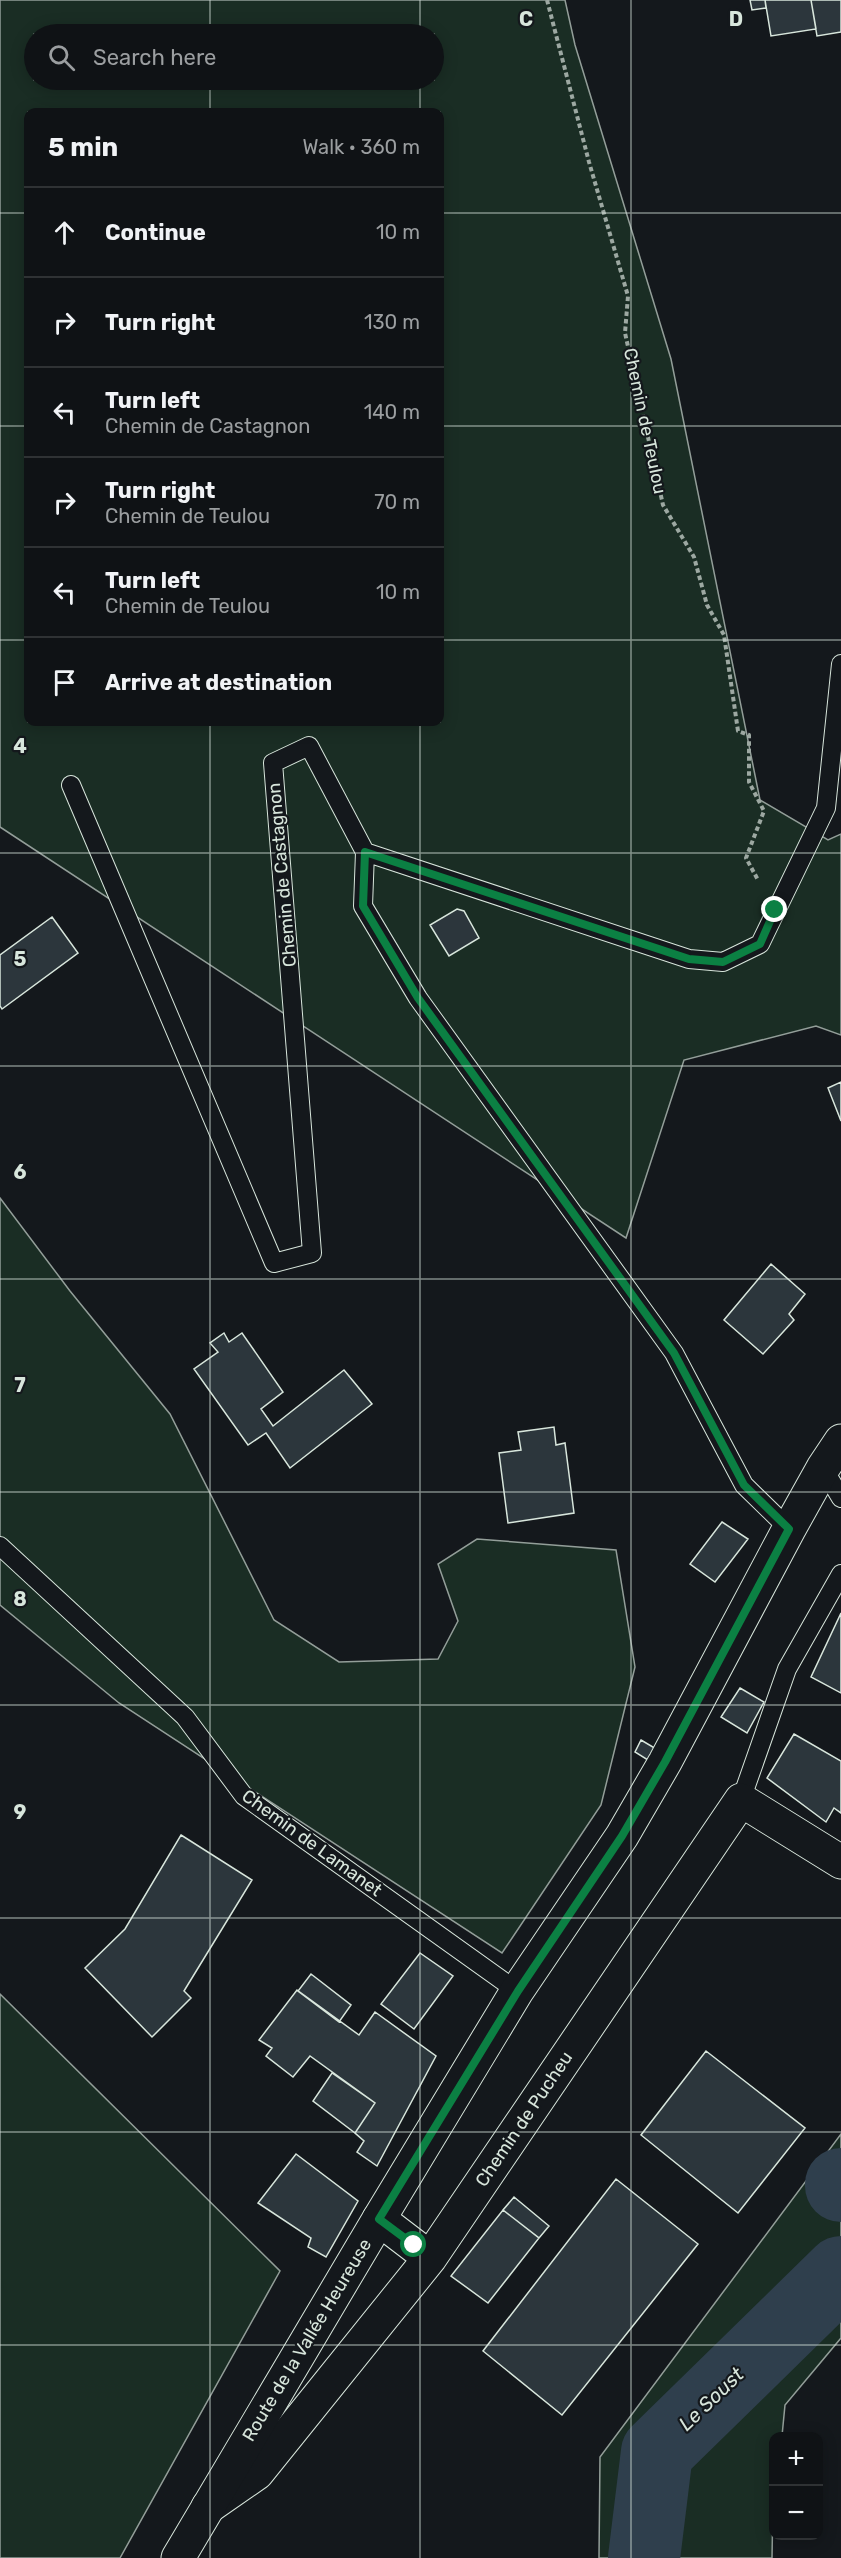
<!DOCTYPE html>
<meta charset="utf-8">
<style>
body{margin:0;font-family:Rubik,sans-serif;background:#181b1e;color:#f1f3f6}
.controls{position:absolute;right:18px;bottom:18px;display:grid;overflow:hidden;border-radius:12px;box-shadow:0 3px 15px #0003}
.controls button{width:54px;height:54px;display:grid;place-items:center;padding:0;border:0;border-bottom:2px solid #2f3234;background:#0f1215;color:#f1f3f6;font:30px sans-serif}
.stop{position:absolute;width:18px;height:18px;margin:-14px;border:4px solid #0b8043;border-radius:50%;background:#fff}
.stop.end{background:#0b8043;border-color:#fff;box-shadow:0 2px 6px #0008}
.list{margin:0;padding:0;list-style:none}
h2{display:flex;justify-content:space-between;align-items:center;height:78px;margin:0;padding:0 24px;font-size:26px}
h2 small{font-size:20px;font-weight:400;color:#9b9ea0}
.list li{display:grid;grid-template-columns:39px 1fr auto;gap:18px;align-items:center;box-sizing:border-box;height:90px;padding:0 24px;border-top:2px solid #2f3234}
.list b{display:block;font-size:22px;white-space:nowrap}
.list p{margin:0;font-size:20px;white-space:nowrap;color:#9b9ea0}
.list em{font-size:20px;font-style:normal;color:#9b9ea0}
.icon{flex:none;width:33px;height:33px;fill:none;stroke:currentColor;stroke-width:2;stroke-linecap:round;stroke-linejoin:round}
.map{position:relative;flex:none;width:841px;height:2558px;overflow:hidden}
.search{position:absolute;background:#0f1215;box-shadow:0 3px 15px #0003;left:24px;top:24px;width:420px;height:66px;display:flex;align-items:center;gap:15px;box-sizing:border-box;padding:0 21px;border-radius:33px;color:#9b9ea0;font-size:22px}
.panel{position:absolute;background:#0f1215;box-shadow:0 3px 15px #0003;left:24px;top:108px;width:420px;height:618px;border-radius:12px}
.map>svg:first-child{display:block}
</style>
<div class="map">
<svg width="841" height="2558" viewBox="0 0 841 2558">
<rect width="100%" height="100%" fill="#14181c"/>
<path fill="#1a2d24" stroke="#939e99" stroke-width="1.5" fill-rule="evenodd" d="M0 0H565L575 45 671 359 760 800 828 840 841 834V1035L816 1026 684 1060 626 1238 0 827ZM34 34H434V80H34ZM28 112H440V722H28Z
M0 1198 70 1291 170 1414 274 1620 339 1662 438 1659 458 1621 438 1564 477 1539 616 1550 635 1667 601 1805 502 1953 119 1703 0 1605Z
M0 1994 280 2271 120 2558H0Z
M841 2134V2338L785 2405 782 2436H774L772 2558H599L600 2457Z"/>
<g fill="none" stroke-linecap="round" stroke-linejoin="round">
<path stroke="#2f3f4d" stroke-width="72" d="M841 2184V2186
M644 2558 657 2452 841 2272"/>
</g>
<path fill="#2c363c" stroke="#d8e6dc" stroke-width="1.5" d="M750 0H765L766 8 752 10Z
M765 0H811L816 29 771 36Z
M811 0H841V32L817 36Z
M457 909 464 911 479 938 449 956 430 925Z
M52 917 78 953 2 1009 0 1006V955Z
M841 1082V1121L828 1088Z
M771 1264 805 1294 789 1314 794 1320 763 1354 724 1320Z
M224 1333 229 1342 242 1333 283 1392 261 1409 273 1426 344 1370 372 1404 290 1468 266 1433 248 1445 194 1369 218 1352 210 1343Z
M554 1427 556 1445 565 1443 574 1513 508 1523 499 1453 521 1450 518 1432Z
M722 1522 748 1539 715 1582 690 1564Z
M841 1613V1693L811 1677Z
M740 1688 764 1702 747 1733 721 1717Z
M794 1734 841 1761V1813L834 1808 826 1822 767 1778Z
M641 1740 658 1750 651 1762 635 1752Z
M181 1835 252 1880 184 1991 191 1998 152 2037 85 1968 125 1929Z
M420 1953 453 1976 414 2029 381 2004Z
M311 1974 351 2005 339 2022 298 1991Z
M297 1990 359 2035 375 2012 436 2056 377 2166 357 2152 364 2141 355 2133 375 2103 310 2056 293 2077 266 2056 272 2048 259 2040Z
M706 2051 805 2128 738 2213 641 2135Z
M332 2073 375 2103 355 2133 313 2101Z
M296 2154 358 2201 326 2257 308 2247 311 2238 258 2203Z
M616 2179 698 2244 562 2415 483 2351Z
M514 2197 549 2226 539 2238 503 2210Z
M503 2210 539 2238 488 2303 451 2276Z"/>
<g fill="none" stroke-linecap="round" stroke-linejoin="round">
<defs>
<path id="service" d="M71 785 274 1263 312 1253 273 763 309 746 365 852 363 906 418 998 674 1353 744 1485 789 1529
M365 852 689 959 723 962 760 944 826 808 841 664
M823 1468 841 1498
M0 1546 185 1717 244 1796 517 1991
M741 1800 787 1669 841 1574"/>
<path id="minor" d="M379 2219 430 2258
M208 2507 257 2473 430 2258 741 1800 841 1862"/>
<path id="tertiary" d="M178 2558 379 2219 517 1991 622 1836 665 1762 789 1529 823 1468 841 1441"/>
</defs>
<use href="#service" stroke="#d8e6dc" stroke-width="20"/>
<use href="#minor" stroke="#d8e6dc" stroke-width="35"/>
<use href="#tertiary" stroke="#d8e6dc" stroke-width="35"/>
<path stroke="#9da8a2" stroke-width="4" stroke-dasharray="4.5 3" stroke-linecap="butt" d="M547 0 589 162 628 296 625 333 663 505 694 557 707 605 724 635 738 731 749 735V782L764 811 746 858 758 880"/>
<use href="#service" stroke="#14181c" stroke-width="18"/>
<use href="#minor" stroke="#14181c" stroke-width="33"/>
<use href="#tertiary" stroke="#14181c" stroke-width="33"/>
</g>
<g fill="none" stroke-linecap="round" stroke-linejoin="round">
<path stroke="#0b8043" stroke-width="8" d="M414 2245 379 2219 518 1991 622 1836 665 1762 789 1529 744 1485 674 1353 418 998 363 906 365 852 689 959 723 962 760 944 775 910"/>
</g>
<path fill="none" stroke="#d8e6dc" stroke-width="1.5" stroke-opacity="0.55" d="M210 0V34M420 0V34M631 0V2558M210 80V112M420 80V112M0 213H28M440 213H841M0 426H28M440 426H841M0 640H28M440 640H841M210 722V2558M420 722V2558M0 853H841M0 1066H841M0 1279H841M0 1492H841M0 1705H841M0 1918H841M0 2132H841M0 2345H841"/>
<g text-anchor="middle" stroke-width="4.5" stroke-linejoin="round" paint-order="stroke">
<g font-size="18" fill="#d8e6dc" stroke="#14181c">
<text transform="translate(645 421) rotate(78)" y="6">Chemin de Teulou</text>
<text transform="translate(282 875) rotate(-95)" y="6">Chemin de Castagnon</text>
<text transform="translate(312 1843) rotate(36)" y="6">Chemin de Lamanet</text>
<text transform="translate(524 2119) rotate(-56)" y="6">Chemin de Pucheu</text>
<text transform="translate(307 2340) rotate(-59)" y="6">Route de la Vallée Heureuse</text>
</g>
<g font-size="20" font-style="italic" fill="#d8e6dc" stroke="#14181c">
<text transform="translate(711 2399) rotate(-44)" y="7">Le Soust</text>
</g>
</g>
<g font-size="20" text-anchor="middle" font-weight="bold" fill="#d8e6dc" stroke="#14181c" stroke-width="4.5" stroke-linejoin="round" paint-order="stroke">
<text x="526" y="26">C</text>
<text x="736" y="26">D</text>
<text x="20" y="753">4</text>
<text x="20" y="966">5</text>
<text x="20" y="1179">6</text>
<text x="20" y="1392">7</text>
<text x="20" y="1606">8</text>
<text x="20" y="1819">9</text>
</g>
</svg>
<div class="controls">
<button>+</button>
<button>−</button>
</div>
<div class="stop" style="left:414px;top:2245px"></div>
<div class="stop end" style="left:775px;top:910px"></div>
<div class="search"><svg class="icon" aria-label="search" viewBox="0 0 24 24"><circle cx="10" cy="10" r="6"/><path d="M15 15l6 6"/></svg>Search here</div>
<section class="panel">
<h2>5 min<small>Walk · 360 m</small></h2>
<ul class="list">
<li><svg class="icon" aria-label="ahead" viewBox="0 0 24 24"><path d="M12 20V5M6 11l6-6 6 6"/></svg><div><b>Continue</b></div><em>10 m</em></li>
<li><svg class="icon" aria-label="right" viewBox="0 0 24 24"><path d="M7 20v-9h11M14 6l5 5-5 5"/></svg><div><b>Turn right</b></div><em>130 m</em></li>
<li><svg class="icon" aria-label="left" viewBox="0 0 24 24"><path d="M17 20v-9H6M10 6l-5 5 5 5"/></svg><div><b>Turn left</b><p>Chemin de Castagnon</p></div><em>140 m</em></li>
<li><svg class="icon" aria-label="right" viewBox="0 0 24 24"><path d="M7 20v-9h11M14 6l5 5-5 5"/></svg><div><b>Turn right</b><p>Chemin de Teulou</p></div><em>70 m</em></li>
<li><svg class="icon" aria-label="left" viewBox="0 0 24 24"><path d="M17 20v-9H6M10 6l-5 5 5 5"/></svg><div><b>Turn left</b><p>Chemin de Teulou</p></div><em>10 m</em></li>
<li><svg class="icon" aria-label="arrive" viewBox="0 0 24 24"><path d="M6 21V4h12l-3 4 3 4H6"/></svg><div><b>Arrive at destination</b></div></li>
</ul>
</section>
</div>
